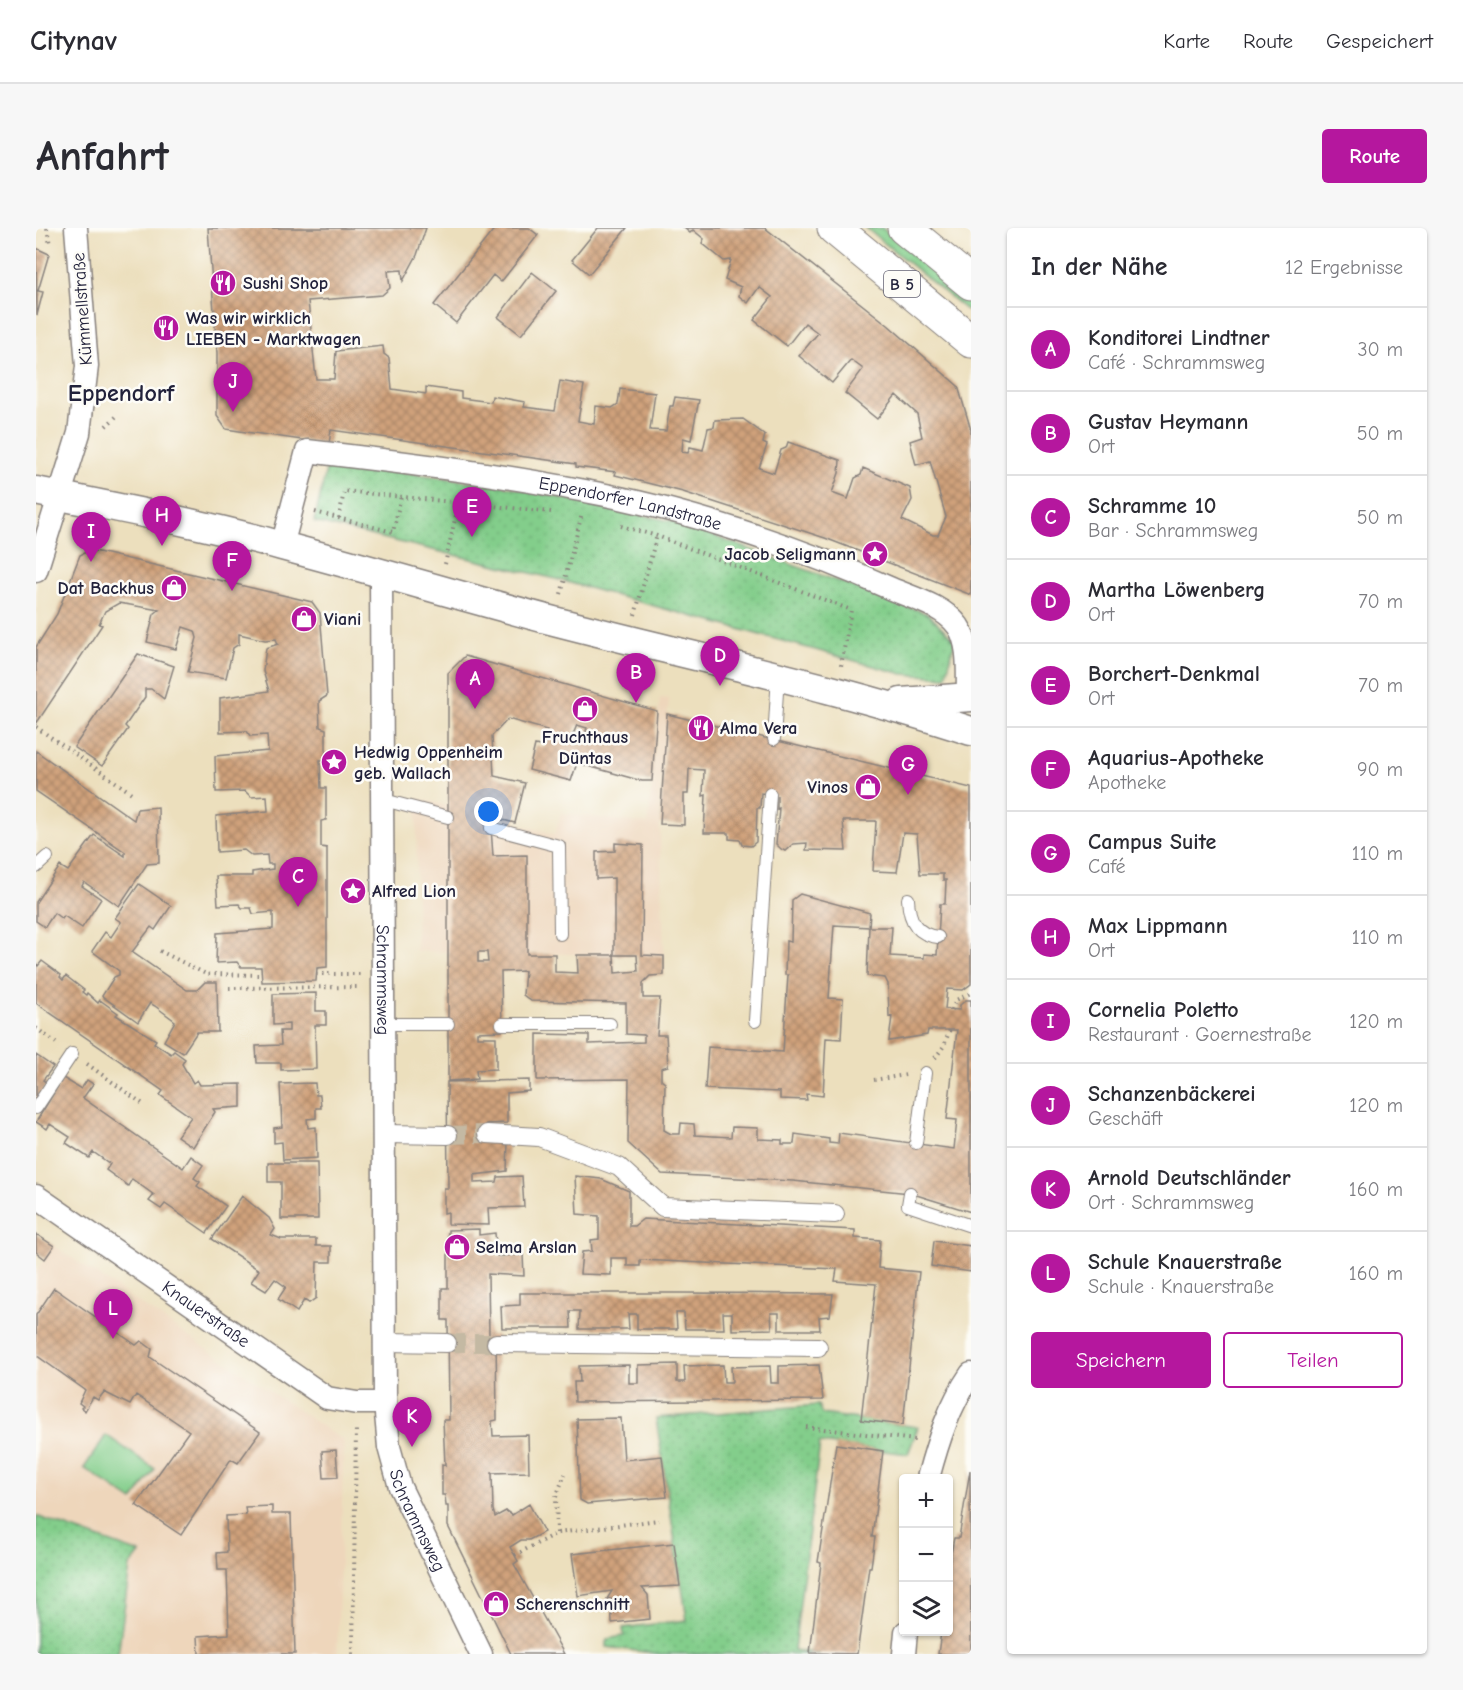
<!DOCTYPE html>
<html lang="de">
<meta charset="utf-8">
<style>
body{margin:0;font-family:"Comic Neue",sans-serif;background:#f7f7f7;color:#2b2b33}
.controls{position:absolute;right:18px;bottom:18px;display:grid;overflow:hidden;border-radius:6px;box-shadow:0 2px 4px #0004}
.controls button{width:54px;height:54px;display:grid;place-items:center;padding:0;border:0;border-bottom:2px solid #e1e1e2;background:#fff;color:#2b2b33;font:30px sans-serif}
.you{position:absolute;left:453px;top:584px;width:21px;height:21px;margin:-15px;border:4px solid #fff;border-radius:50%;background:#1a73e8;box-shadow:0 0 0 9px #1a73e833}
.badge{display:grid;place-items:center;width:39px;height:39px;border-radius:50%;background:#b5179e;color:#fff;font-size:20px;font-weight:700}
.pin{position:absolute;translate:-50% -50px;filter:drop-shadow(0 2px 3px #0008)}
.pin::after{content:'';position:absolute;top:32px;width:21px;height:18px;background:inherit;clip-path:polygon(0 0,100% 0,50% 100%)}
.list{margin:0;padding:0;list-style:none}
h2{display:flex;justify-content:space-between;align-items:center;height:78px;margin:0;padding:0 24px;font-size:26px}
h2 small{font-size:20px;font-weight:400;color:#7c7c81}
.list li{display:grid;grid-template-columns:39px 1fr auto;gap:18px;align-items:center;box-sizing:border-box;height:84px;padding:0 24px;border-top:2px solid #e1e1e2}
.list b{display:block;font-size:22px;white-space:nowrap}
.list p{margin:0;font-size:20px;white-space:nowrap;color:#7c7c81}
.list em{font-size:20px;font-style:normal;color:#7c7c81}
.actions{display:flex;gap:12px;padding:18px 24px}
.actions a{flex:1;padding:14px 0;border:2px solid #b5179e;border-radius:6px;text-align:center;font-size:21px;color:#b5179e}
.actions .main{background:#b5179e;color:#fff}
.icon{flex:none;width:33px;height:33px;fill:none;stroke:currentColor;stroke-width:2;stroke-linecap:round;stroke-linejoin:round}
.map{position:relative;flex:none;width:935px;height:1426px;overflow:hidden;border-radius:6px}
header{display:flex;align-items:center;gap:36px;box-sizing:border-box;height:84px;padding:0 30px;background:#fff;border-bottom:2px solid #e1e1e2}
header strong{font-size:28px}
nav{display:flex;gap:33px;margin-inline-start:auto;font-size:21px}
.intro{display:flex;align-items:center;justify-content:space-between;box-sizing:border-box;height:144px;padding:0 36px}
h1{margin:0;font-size:42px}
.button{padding:15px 27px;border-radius:6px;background:#b5179e;color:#fff;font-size:21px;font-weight:700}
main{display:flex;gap:36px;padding:0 36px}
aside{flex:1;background:#fff;border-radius:6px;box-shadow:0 2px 4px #0004}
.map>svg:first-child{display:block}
</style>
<header>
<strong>Citynav</strong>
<nav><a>Karte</a><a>Route</a><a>Gespeichert</a></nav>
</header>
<div class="intro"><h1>Anfahrt</h1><a class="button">Route</a></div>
<main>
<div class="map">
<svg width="935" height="1426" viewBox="0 0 935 1426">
<defs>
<pattern id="park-dots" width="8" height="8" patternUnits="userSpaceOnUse" patternTransform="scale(1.5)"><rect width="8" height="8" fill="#83ce8b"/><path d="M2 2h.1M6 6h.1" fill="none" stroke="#71b179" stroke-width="1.8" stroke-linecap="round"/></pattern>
<pattern id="building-cross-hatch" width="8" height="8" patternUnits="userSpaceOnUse" patternTransform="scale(1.5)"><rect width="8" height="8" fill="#d0a27b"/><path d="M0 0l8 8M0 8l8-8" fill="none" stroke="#a88466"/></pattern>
</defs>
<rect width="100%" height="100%" fill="#fdfcf7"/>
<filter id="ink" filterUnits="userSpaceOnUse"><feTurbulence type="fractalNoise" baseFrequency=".0167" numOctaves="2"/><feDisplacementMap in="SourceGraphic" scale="12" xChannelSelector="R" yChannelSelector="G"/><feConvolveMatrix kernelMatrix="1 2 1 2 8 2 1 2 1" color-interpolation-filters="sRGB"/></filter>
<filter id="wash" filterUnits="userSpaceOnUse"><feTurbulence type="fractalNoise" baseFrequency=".008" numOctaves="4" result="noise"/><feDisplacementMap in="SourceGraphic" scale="24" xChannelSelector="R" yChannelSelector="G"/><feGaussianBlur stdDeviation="1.35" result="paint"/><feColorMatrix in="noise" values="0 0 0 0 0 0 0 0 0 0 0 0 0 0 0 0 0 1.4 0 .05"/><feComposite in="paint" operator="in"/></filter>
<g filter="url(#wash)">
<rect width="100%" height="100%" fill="#ecdfbd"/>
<path fill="#eed6bb" d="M624 470 633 471 623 575 628 728 380 723 381 570 519 606 525 585 612 596Z
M18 1018 308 1213 301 1426H82L94 1338 104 1325 0 1288V1044Z"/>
<path fill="#83ce8b" stroke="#527863" stroke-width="1.5" d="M830 0H846L935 72V86Z
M70 1207 119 1241 97 1273 48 1240Z"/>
<path fill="url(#park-dots)" stroke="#527863" stroke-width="1.5" d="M292 234 475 259 639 294 892 386 919 412 910 449 867 446 516 350 278 294Z
M782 1177 786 1186 882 1199 872 1226 784 1215 758 1422 784 1426H624L571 1419V1411L588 1408 587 1400 651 1392 620 1190Z
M0 1288 104 1325 94 1338 82 1426H0Z"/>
<g id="blocks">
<path fill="url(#building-cross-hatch)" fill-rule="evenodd" d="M172 0H390L381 27 367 53 366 42 352 43 354 60 346 67 272 73 280 151H298L300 123 347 118 348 126 353 130 356 161 390 166V159L425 164V170L455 174 456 168 489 174 488 179 519 183 524 153 548 157 542 193 558 196 560 178 576 180 582 176 584 161 619 165 614 202 630 203 634 178H637L639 169 663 172 655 212 647 210 646 224 652 225 654 219 667 222 672 200 678 199 679 192 707 191 729 207 727 215 731 217 723 240 738 245 745 222 750 220 752 214 804 232 803 245 796 265 812 271 819 250 825 247 827 240 874 260 876 272 866 292 897 307H902L910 289 894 233 880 237 874 213 886 209 881 186 860 167 841 191 809 165 827 141 815 132 796 155 763 128 782 105 769 95 751 118 718 92 736 69 723 59 712 75 703 68 705 59 689 52 695 32 688 33 666 15 668 11 657 2 654 5 648 0H729L852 97 922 158 935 202V367L789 310 647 264 579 247 580 244 540 239V236L295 202 293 216 190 201 181 188V125Z
M459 0H493L502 7 465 54 457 47 420 95 398 77Z
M562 0H591L553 46 536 32Z
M0 20 13 26 2 63 7 64 1 87Z
M496 44 520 63 485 107 462 89Z
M54 322 276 374 284 385 291 468 283 473 284 499 290 501V532H284L285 560H290V592L285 593V619L291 620V739L281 740 280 753 226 754 225 739H205L201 734 180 735 181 705 237 701V684L217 686 215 680H206L203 676 182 677 180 648H216V644L237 641V636H232L231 627 216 628 208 622 181 624 180 588 232 583 231 568 215 569 209 563 180 564 179 528 232 523 231 507 214 508 211 503 184 504V470L233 463 227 443 230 420 242 416 240 411 229 412 203 406V416L197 420 190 450 152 444 161 410 159 403 147 399 140 421 111 414 118 386 123 382 83 375 69 383 63 396 66 397 0 496V419L21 386 44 327Z
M102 426 138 438 128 471 115 461H109V469L89 498 92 501 66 538 38 519Z
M429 428 621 483 616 553H606L541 535 535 553 493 542 499 517 508 519 511 502 472 491 456 508 458 548 489 555 479 595 455 589V600L457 628 491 627V726H519V744L542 745 541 727H578L579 745 602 743 601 727H578V650L560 651V624L579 623V615L607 617 606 727 628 728V747L614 748 607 755V770H624L621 807H630L632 838 625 840V852L629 855 628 902 635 906H644L645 895 658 896 659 907 695 909 696 899 722 900V911L746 912V916H758L759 906 793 911V915L802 916 803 905 918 921 921 892 911 891 921 802H892L891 807 853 813 856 788 853 789 852 756 849 750 831 748 833 699 798 697 793 770 807 771 805 811 790 810 787 868 770 866 771 872 744 871V864L669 861 672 819 747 824 752 747H749L750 713 755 714 756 672 764 666 834 685 833 699H856L854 728 888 730V726L901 727 904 676H909L910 652H907V646H884L881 606 867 605 861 644 837 643 840 593H807L810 623 770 622 771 615 757 616 749 623 745 621 740 616 743 580 741 581V568L734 566 725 565 724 580H721L720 614 715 618 706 617 704 612 693 611V605H668L670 567 667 568 668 542 653 541 652 566H648V597L624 596 631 486 935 560V756L927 762 911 761 909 781 924 782V777L930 772H935V984L874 965 757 953 626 946 592 915 593 851 501 852V806L553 807V816L608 814V807L590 806V775L495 773 487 767 489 743 465 744 466 803 441 804V809H460V841L440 842 441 851 412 853V445ZM541 497 551 500 547 512 536 509ZM442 724H451L452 734H442Z
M0 523 98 592 101 581 122 579 123 635 111 636 83 678 48 654 46 658 65 671 46 700 28 688 26 691 18 685 9 699 0 693V674L24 638 32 643 58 607 89 628V624L0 563Z
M103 656 135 678 119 702 115 699 96 724 151 762H161L169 754H181L182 804H161L147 825 128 813 139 793 119 778 114 775 102 794 66 768 78 749 83 747V743L56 723 69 704 75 709 85 694 79 690Z
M6 733 25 747 24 749 27 752 30 748 48 762 46 764 50 767 51 765 62 775 64 772 82 785 80 787 120 812 118 815 135 826 138 823 149 831 146 836 157 855 161 852 164 857 205 856V879L177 881 179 884 157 919 141 908 155 889 124 867 127 863 0 775V735L2 738Z
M280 765V783H290V797H279L280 841 245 842V835H221L220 818 245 817 244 803H253V796L237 797V766Z
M0 827 17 839 7 852 12 856 0 873Z
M27 850 45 861 51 852 57 856 47 870 147 940 155 928 167 937 158 950 164 954 161 958 190 978 171 1005 129 976 125 981 113 973 118 967 96 951 92 958 70 942 74 936 57 924 53 930 30 915 34 909 14 896 11 901 0 894Z
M493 852V863L471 865V895L450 896 451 913H472L471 943 438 947V955L461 954 462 949 486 948 488 979 452 980 453 997 412 996V984L408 985V960H412L411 854Z
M279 855 280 867H284L285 880H280V890L271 891 272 900 280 899 281 930 247 932 246 914 238 915V900L246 899 244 856Z
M232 935H281L282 991H245V954H232Z
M539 948 565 951 593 963V998H598L607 991 819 1002V1010L844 1012 842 1040 883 1044 867 1197 825 1192 840 1056 799 1053 801 1041 604 1032V1038H591V1030H575V1047L544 1046 546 1024 556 1023 555 1012 563 1011V988L541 986Z
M206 968 233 990 239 1001 235 1007 245 1011H280V1018H295V1034H281L280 1070 273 1075 268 1072 261 1084 242 1071 250 1059 239 1051 230 1063 215 1054 223 1042 176 1011Z
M443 1001V1007L459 1005 461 1028 487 1027 488 1048 452 1046 453 1107H460L461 1192 456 1193 457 1208 492 1207 493 1244 456 1245 457 1282 459 1289 470 1283 476 1287 493 1276 508 1304 493 1312H485L474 1319 482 1333 478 1336 528 1426H475L412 1298V1278H410L409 1267H406V1236L409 1237 407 1192H413L412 1092H406V1060H412V1002Z
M0 1006 18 1018 9 1031 0 1024Z
M898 1013 935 1018V1044L895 1038Z
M18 1060 100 1117 105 1113 116 1121 114 1129 224 1204 202 1235 195 1231 145 1307 100 1277 153 1203 100 1167 94 1177 68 1164 62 1172 57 1169 49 1183 45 1180 47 1178 43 1175 49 1162 0 1127V1087Z
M484 1065H643L797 1066 794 1088 783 1089 784 1102H743V1085H735L736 1101 696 1102V1085H687L688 1101H649L648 1085H640L641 1101H601V1086H592L593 1101H543L544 1083H534L535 1100H466L465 1078 484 1077Z
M641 1136V1154H649L648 1138 687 1137 688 1154H696L695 1139 734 1138 735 1155H743V1138L783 1137 787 1172 539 1174 538 1154H544L543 1138 593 1137V1155H602V1137Z
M585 1190 588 1232 626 1228 631 1269 551 1276 544 1272 541 1191Z
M800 1216 847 1223 836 1309H839L835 1339H833L821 1426 774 1425 785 1335 782 1334Z
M300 1222 302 1249 288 1250 286 1223Z
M934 1242 935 1426H902L905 1404H912V1342L918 1310H923Z
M236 1278V1286H255L259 1426H163L162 1408 193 1406 191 1342H182L181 1325 191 1324 190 1288 210 1287 209 1279Z
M638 1315 644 1358 606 1360 612 1367 614 1391 576 1395 575 1371H571L576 1363 542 1368 536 1326Z"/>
</g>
</g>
<g filter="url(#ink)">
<use href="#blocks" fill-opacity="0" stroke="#87807c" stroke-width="1.5"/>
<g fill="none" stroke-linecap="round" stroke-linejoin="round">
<path stroke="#c4b9a3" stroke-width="18" stroke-dasharray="18 9" stroke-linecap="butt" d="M412 907 451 906
M411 1115H460"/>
<defs>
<path id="service" d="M738 511 742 448
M348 572 412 589
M455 600 523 618 524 706
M0 639 11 629
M872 671C873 692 880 707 902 709
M719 793 734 566
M346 796H412
M466 796H574
M0 880 36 826
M880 915 889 845
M874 965 872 977 935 998"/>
<path id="pedestrian" d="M348 906 412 907
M451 906 503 909 583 939 627 979 799 986
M349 1114 411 1115
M460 1115 782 1119"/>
<g id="minor">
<path id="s1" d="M246 318 271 223C364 234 457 245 549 263 648 281 760 318 851 359 873 369 907 377 922 398 935 417 931 447 932 469"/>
<path d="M0 343 43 205 51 138 40 0"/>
<path id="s2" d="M345 347 349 1175 353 1219 364 1259 445 1426"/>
<path id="s3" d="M0 968 291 1170 321 1175H349"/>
<path d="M892 1250C902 1213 913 1178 935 1146"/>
<path d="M868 1426 870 1404"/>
</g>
<path id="tertiary" d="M0 263C82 280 165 295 246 318 337 342 427 369 518 393 657 429 798 458 935 503
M865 474 935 469"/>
<path id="primary" d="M798 0 935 113
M868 0 935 55"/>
</defs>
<use href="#service" stroke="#87807c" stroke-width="14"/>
<use href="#pedestrian" stroke="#87807c" stroke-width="20"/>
<use href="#minor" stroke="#87807c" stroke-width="25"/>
<use href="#tertiary" stroke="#87807c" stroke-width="31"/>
<use href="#primary" stroke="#87807c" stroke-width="35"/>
<path stroke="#87807c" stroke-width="4" stroke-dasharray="1.5 4.5" stroke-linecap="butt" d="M11 0 14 17
M70 198 82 187
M279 284 357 304 365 268
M303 290 308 263 516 284
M585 298 621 308 815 382 805 438
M409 336 423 273
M525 366 546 286
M599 387 621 307
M0 499 97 566
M124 723 170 746 226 747
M280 746H324
M193 760 324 759
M916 782 920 772 935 765
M0 800 20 815
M899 830 908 818 914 801
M51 836 107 876
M838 852 870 847
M770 1199 879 1212
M521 1305 520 1269 529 1246
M479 1327 521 1305 623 1292
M317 1426 320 1200"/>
<use href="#service" stroke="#fff" stroke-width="12"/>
<use href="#pedestrian" stroke="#fff" stroke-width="18"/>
<use href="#minor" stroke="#fff" stroke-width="22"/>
<use href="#tertiary" stroke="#fff" stroke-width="28"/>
<use href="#primary" stroke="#fff" stroke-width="33"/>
</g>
</g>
<defs>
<symbol id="restaurant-disc" viewBox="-11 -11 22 22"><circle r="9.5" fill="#b5179e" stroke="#fdfcf7"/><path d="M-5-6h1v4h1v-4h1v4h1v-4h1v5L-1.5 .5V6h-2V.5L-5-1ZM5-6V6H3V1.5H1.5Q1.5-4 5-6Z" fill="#fff"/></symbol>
<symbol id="sight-disc" viewBox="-11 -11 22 22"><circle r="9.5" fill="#b5179e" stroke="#fdfcf7"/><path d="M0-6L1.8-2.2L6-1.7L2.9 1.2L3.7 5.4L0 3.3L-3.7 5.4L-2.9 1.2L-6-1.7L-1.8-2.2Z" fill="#fff"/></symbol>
<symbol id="shop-disc" viewBox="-11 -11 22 22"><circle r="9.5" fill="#b5179e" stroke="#fdfcf7"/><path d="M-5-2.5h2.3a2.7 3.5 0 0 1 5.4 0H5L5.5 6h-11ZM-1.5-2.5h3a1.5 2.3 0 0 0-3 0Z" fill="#fff"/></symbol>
</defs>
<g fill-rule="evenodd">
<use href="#restaurant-disc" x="172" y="40" width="30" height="30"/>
<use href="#restaurant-disc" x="115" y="85" width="30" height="30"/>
<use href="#sight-disc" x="824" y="311" width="30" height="30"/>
<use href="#shop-disc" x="123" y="345" width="30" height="30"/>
<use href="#shop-disc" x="253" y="376" width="30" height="30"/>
<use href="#shop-disc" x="534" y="466" width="30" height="30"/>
<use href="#restaurant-disc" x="650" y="485" width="30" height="30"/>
<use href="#sight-disc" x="283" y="519" width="30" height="30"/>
<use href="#shop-disc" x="817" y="544" width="30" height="30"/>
<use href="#sight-disc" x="302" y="648" width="30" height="30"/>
<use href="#shop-disc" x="406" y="1004" width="30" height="30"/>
<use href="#shop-disc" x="445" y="1361" width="30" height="30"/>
</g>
<g text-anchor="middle" stroke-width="5" stroke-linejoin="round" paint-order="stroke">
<rect fill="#fdfcf7" stroke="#646373" stroke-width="1.5" x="848" y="43" width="36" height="26" rx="4.5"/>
<g font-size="16" font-weight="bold" fill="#22223b">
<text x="866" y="62">B 5</text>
</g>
<g font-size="18" font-weight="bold" fill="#22223b" stroke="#fdfcf7" text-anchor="start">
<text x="207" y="61">Sushi Shop</text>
<text x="150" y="96">Was wir wirklich<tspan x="150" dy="21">LIEBEN - Marktwagen</tspan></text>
<text x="820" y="332" text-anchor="end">Jacob Seligmann</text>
<text x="118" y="366" text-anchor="end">Dat Backhus</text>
<text x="288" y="397">Viani</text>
<text x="684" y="506">Alma Vera</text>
<text x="549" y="515" text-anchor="middle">Fruchthaus<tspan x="549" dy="21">Düntas</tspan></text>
<text x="318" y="530">Hedwig Oppenheim<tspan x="318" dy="21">geb. Wallach</tspan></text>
<text x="812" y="565" text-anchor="end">Vinos</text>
<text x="336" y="669">Alfred Lion</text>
<text x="440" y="1025">Selma Arslan</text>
<text x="480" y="1382">Scherenschnitt</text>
</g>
<g font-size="18" fill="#22223b" stroke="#fdfcf7">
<text transform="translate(46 81) rotate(-94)" y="6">Kümmellstraße</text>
<text dy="6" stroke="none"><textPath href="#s1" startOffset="426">Eppendorfer Landstraße</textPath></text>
<text dy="6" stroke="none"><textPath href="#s2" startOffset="405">Schrammsweg</textPath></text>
<text dy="6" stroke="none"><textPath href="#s3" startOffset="207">Knauerstraße</textPath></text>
<text dy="6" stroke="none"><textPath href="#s2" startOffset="951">Schrammsweg</textPath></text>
</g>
<g font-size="24" font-weight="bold" fill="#22223b" stroke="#fdfcf7">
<text x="85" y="173">Eppendorf</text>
</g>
</g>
</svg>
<div class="controls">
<button>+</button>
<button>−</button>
<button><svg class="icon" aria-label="layers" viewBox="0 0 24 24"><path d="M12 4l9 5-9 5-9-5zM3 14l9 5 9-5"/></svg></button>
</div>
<div class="you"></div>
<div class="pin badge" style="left:439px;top:481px">A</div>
<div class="pin badge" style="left:600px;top:475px">B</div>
<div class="pin badge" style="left:262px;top:679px">C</div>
<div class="pin badge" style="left:684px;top:458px">D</div>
<div class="pin badge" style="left:436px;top:309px">E</div>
<div class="pin badge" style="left:196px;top:363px">F</div>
<div class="pin badge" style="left:872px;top:567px">G</div>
<div class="pin badge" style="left:126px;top:318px">H</div>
<div class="pin badge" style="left:55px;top:334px">I</div>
<div class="pin badge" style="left:197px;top:184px">J</div>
<div class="pin badge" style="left:376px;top:1219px">K</div>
<div class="pin badge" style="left:77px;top:1111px">L</div>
</div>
<aside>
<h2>In der Nähe<small>12 Ergebnisse</small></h2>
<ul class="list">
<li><span class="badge">A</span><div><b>Konditorei Lindtner</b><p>Café · Schrammsweg</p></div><em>30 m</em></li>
<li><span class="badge">B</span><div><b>Gustav Heymann</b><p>Ort</p></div><em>50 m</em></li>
<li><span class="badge">C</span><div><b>Schramme 10</b><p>Bar · Schrammsweg</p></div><em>50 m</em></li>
<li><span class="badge">D</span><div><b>Martha Löwenberg</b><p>Ort</p></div><em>70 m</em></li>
<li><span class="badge">E</span><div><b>Borchert-Denkmal</b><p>Ort</p></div><em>70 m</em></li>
<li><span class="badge">F</span><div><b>Aquarius-Apotheke</b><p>Apotheke</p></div><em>90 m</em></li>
<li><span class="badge">G</span><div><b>Campus Suite</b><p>Café</p></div><em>110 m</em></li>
<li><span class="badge">H</span><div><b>Max Lippmann</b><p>Ort</p></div><em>110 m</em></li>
<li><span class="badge">I</span><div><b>Cornelia Poletto</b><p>Restaurant · Goernestraße</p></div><em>120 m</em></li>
<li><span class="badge">J</span><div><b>Schanzenbäckerei</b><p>Geschäft</p></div><em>120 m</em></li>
<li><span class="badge">K</span><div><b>Arnold Deutschländer</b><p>Ort · Schrammsweg</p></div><em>160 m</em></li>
<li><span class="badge">L</span><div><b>Schule Knauerstraße</b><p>Schule · Knauerstraße</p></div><em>160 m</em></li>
</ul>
<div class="actions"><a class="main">Speichern</a><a>Teilen</a></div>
</aside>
</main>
